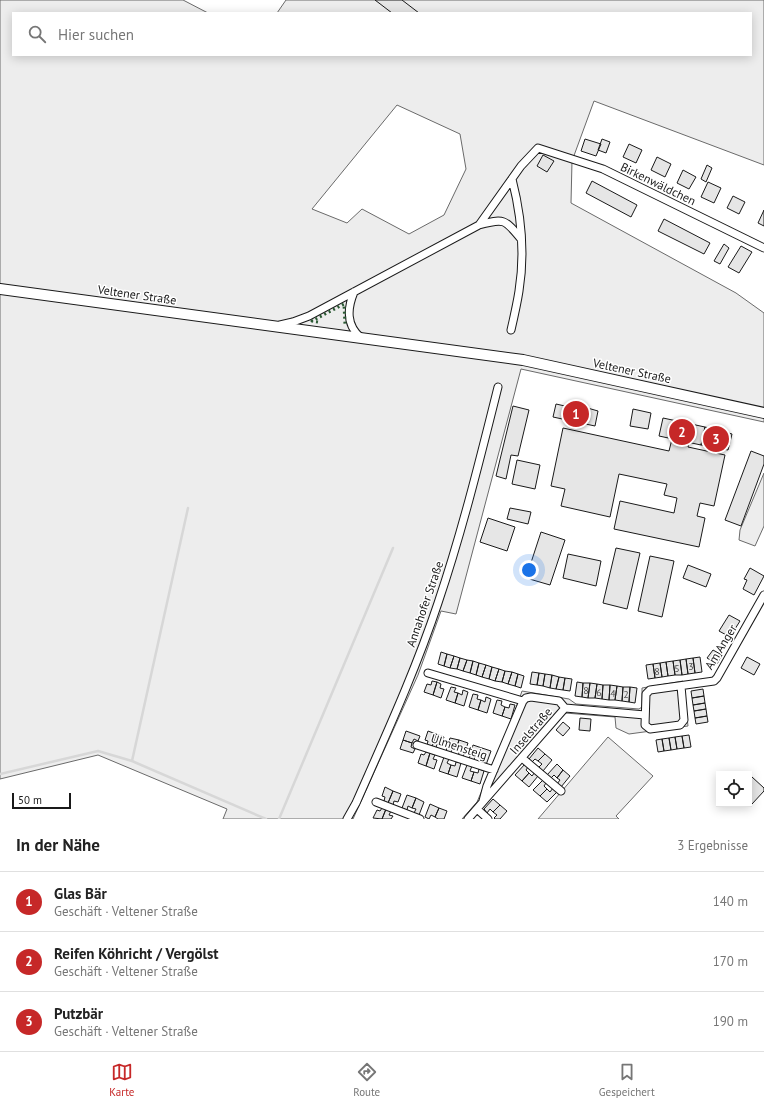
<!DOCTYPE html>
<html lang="de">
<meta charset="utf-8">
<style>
body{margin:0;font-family:"PT Sans",sans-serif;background:#f6f6f6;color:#222}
.controls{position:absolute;right:12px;bottom:12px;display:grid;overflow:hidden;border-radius:0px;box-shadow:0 2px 10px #0003}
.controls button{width:36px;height:36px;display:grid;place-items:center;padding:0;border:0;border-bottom:1px solid #e0e0e0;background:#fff;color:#222;font:20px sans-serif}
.scale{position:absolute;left:12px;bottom:10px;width:59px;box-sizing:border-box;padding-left:4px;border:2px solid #1a1a1a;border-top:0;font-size:11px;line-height:14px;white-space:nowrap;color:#1a1a1a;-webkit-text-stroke:3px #fff;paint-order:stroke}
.you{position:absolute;left:529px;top:570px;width:14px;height:14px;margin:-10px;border:3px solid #fff;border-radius:50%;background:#1a73e8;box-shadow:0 0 0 6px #1a73e833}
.badge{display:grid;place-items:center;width:26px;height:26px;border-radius:50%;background:#c62828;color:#fff;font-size:13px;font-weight:700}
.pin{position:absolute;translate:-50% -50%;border:2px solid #fff;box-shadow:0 1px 4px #0006}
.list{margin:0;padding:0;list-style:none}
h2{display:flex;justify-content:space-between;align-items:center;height:52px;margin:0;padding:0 16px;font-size:17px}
h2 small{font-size:13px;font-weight:400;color:#767676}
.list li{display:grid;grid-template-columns:26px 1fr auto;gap:12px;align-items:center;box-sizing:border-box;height:60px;padding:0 16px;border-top:1px solid #e0e0e0}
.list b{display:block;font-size:15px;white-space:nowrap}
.list p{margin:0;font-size:13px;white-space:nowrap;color:#767676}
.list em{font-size:13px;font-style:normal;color:#767676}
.icon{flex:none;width:22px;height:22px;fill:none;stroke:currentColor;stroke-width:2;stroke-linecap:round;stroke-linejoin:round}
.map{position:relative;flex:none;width:764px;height:819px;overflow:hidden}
.search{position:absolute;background:#fff;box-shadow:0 2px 10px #0003;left:12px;right:12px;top:12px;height:44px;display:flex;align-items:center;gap:10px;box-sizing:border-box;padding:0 14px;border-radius:0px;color:#767676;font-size:15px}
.sheet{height:232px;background:#fff}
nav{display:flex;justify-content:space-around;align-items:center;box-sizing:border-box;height:56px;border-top:1px solid #e0e0e0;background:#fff;font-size:11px;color:#767676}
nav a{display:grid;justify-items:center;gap:2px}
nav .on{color:#c62828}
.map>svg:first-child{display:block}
</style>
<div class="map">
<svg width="764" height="819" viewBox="0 0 764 819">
<rect width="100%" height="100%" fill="#fff"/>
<path fill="#ededed" stroke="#6a6a6a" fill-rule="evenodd" d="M0 0H183L208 13H13V55H751V13H277L286 0H764V165L594 101 572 161 571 203 736 293 764 313V422L521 369 456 614 441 611 418 675 353 819H223L227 809 98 755 0 779ZM397 105 460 134 466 169 444 215 409 234 362 209 347 223 312 209Z
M764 473V526L755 546 739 540 740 530Z
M683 681 688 726 629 734 616 728 615 717 565 713 472 819H462L477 802 512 720 522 691 569 699 576 704 639 709 642 707V688Z
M608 737 653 776 616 816 619 819H538Z"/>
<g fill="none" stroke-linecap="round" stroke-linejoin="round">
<path stroke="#d7d7d7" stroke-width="2.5" d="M132 761 188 508
M0 774 98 751 132 761 266 819
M279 819 393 548"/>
</g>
<path fill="#e6e6e6" stroke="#1a1a1a" d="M375 0H402L419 13H392Z
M585 139 601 144 596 156 581 151Z
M602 139 610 142 606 153 598 150Z
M629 144 642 150 636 163 623 157Z
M543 155 554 161 547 172 537 166Z
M657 157 671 164 665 177 651 170Z
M707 165 712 168 706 182 701 179Z
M683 170 696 177 689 189 677 183Z
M592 181 637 205 631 217 586 193Z
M708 182 721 188 714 203 701 197Z
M733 196 745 202 739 214 727 208Z
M764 210V226L758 223Z
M664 219 710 243 704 254 658 231Z
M724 244 729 248 720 264 714 261Z
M741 246 752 252 739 273 728 267Z
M556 404 583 410 584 407 598 411 595 426 553 417Z
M513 406 529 410 518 456 511 455 506 479 496 476Z
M633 409 651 413 648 429 630 426Z
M663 418 705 427 701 445 659 436Z
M705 427 732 434 728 450 701 445Z
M563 428 669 451 672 439 689 443 688 447 725 455 714 506 700 503 697 516 705 518 699 547 614 529 620 501 674 513 677 498 664 495 667 484 619 474 610 517 561 506 565 489 551 486Z
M751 451 764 456V464L741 526 725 520Z
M517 460 540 465 535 489 512 484Z
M510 508 531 512 528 524 507 519Z
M488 518 515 527 507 551 480 542Z
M541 532 565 540 550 585 526 578Z
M616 548 640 553 627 609 603 603Z
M568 554 601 561 596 586 563 578Z
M650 556 674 561 662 617 638 611Z
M688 565 711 574 706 587 683 578Z
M750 568 764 576 754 595 743 589 747 580 744 579Z
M729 615 740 621 730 637 719 631Z
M713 650 722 655 717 664 707 658Z
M441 652 447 654 444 666 438 664Z
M447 654 454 656 450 668 444 666Z
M454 656 460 658 457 669 450 668Z
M700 657 702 672 695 673 693 658Z
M747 657 760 664 754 675 741 668Z
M460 658 467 660 463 671 457 669Z
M693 658 695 673 688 674 686 659Z
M686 659 688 674 682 675 680 660Z
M467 660 473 661 470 673 463 671Z
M680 660 682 675H675L673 661Z
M473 661 479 663 476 675 470 673Z
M673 661 675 675 668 676 666 662Z
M666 662 668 676 662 677 660 663Z
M479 663 486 665 482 677 476 675Z
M660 663 662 677 655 678 653 664Z
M653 664 655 678 648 679 646 665Z
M486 665 492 667 489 679 482 677Z
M492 667 499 669 495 681 489 679Z
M499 669 505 671 502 682 495 681Z
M505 671 512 672 508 684 502 682Z
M512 672 518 674 515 686 508 684Z
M532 672 539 673 537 685 530 684Z
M539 673 545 674 543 686 537 685Z
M518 674 524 676 521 688 515 686Z
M545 674 552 675 550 688 543 686Z
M552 675 559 677 556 689 550 688Z
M559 677 565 678 563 690 556 689Z
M565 678 572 679 570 691 563 690Z
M432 681 437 682 433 695 424 692 427 684 431 685Z
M437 682 441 684 440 688 444 689 441 698 433 695Z
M577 682 583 683 582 697 575 696Z
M583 683H590L588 698 582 697Z
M590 683 597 684 595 698H588Z
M597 684 603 685 602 699 595 698Z
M603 685H610L609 700 602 699Z
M610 685 617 686 615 700H609Z
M617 686 623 687 622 701 615 700Z
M451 687 456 688 454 692 458 693 455 703 446 700Z
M623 687H630L629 702 622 701Z
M630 687 637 688 635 703 629 702Z
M703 689 704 696 692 698 691 691Z
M463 690 468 692 464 706 455 703 458 693 462 695Z
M473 694 478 695 477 699 481 700 478 710 469 707Z
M704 696 705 703 693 705 692 698Z
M486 697 491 699 487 713 478 710 481 700 485 702Z
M497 700 502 701 501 705 505 707 502 716 493 713Z
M705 703 706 709 694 711 693 705Z
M510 704 515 705 511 719 502 716 505 707 509 708Z
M706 709 707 716 695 718 694 711Z
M707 716 708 722 696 724 695 718Z
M580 718 591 719 590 731 579 730Z
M563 722 570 728 563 736 556 730Z
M406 731 420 736 418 741 414 739 412 743 403 740Z
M428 731 436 734 432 747 427 745 428 741 425 740Z
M436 734 444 737 441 746 437 744 436 748 432 747Z
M689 735 691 747 684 748 682 736Z
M682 736 684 748 677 749 675 737Z
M675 737 677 749 671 750 669 738Z
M450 738 459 740 456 750 452 749 451 753 446 751Z
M669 738 671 750 664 751 662 739Z
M662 739 664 751 658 752 656 740Z
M403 740 412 743 411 747 415 749 413 753 400 749Z
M459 740 468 743 463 757 458 755 460 751 456 750Z
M473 745 482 748 479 758 475 756 474 760 469 759Z
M482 748 491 751 486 765 482 763 483 759 479 758Z
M538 748 545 754 538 761 535 759 532 762 529 759Z
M426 752 430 753 426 766 418 763 421 754 424 755Z
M430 753 435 755 433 759 437 760 434 769 426 766Z
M545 754 552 760 543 771 539 767 542 764 538 761Z
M444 757 449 759 447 763 451 765 448 774 439 771Z
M456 762 461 763 457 777 448 774 451 765 455 766Z
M525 764 528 767 526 770 529 773 522 781 515 775Z
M557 764 563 770 557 778 554 775 551 778 547 775Z
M467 765 472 766 470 771 474 772 471 781 462 778Z
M479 769 484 771 480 784 471 781 474 772 478 773Z
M563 770 570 776 561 787 557 784 560 780 557 778Z
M535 772 538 776 529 787 522 781 529 773 532 776Z
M752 777 764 788V791L752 804 749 801V780Z
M543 780 546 783 544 786 547 789 540 796 533 790Z
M385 787 393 791 388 803 384 801 385 797 382 796Z
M553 788 557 792 547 802 540 796 547 789 550 792Z
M393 791 401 794 398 802 394 801 393 805 388 803Z
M407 795 416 798 412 808 408 806 407 810 402 808Z
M416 798 424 802 419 815 414 813 416 809 412 808Z
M493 799 500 805 493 812 490 809 487 813 484 809Z
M430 804 439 808 435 817 431 815 429 819 425 817Z
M500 805 507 811 500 819H495L494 818 497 815 493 812Z
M382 808 386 809 382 819 373 818 377 810 380 811Z
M439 808 447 811 444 819H438L435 817Z
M386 809 391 811 389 815 393 816 391 819H382Z"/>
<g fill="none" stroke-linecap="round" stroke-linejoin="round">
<defs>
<path id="minor" d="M479 225C504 218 505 219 521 239
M354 292C347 309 346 325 361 338
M280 325 293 322 309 316 479 225 521 166 538 148 603 169 764 248
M511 330C514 317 517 304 519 291 525 254 521 214 512 179
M428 673 523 701 526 698 531 697 559 701 565 708
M681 686 684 720 680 725 650 729 645 725 646 694 650 690 714 681 717 678 764 595
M565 708 645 715
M417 745 494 770
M522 758 561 791
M483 801 487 786 523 701
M376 802 420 819
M477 809 488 819
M347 819 356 803C385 737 415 672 438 603 462 532 480 459 498 387
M468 819 565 708"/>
<path id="secondary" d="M0 289 523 360 764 413"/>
</defs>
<use href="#minor" stroke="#1a1a1a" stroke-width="9"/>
<use href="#secondary" stroke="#1a1a1a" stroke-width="12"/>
<use href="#minor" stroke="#fff" stroke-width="7"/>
<use href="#secondary" stroke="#fff" stroke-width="10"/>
<path stroke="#2b5a34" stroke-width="3" stroke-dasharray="2 3" stroke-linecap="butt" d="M318 322 312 321 344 304 345 325"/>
</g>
<g text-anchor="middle" stroke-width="3" stroke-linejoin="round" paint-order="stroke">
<g font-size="10" fill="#4d4d4d">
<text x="691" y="670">3</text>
<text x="677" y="672">5</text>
<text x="657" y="675">8</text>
<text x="586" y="694">8</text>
<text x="599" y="696">6</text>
<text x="613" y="697">4</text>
<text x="626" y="698">2</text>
</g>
<g font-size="12" fill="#1a1a1a" stroke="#fff">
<text transform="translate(658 184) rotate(26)" y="4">Birkenwäldchen</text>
<text transform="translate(137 295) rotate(8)" y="4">Veltener Straße</text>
<text transform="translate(632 371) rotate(12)" y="4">Veltener Straße</text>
<text transform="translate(425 604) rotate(-71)" y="4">Annahofer Straße</text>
<text transform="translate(721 647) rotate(-59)" y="4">Am Anger</text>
<text transform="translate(531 731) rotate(-49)" y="4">Inselstraße</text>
<text transform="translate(459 747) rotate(18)" y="4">Ulmensteig</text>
</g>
</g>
</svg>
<div class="controls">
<button><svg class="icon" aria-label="locate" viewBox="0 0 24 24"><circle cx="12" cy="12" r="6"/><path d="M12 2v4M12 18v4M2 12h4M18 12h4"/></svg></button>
</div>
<div class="scale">50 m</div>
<div class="you"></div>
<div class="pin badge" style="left:576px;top:414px">1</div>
<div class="pin badge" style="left:682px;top:432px">2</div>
<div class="pin badge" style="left:716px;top:439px">3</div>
<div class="search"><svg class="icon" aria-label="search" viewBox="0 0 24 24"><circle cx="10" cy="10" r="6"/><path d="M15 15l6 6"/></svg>Hier suchen</div>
</div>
<section class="sheet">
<h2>In der Nähe<small>3 Ergebnisse</small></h2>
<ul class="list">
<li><span class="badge">1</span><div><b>Glas Bär</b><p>Geschäft · Veltener Straße</p></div><em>140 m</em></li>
<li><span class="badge">2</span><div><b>Reifen Köhricht / Vergölst</b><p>Geschäft · Veltener Straße</p></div><em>170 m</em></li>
<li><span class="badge">3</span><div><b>Putzbär</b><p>Geschäft · Veltener Straße</p></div><em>190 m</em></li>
</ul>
</section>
<nav>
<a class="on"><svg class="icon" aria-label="map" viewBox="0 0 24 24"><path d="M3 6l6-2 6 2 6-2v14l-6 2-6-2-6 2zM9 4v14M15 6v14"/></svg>Karte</a>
<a><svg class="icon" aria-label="directions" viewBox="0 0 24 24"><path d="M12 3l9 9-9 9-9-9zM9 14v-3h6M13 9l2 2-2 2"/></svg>Route</a>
<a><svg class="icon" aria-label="saved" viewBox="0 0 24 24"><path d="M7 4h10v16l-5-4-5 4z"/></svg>Gespeichert</a>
</nav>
